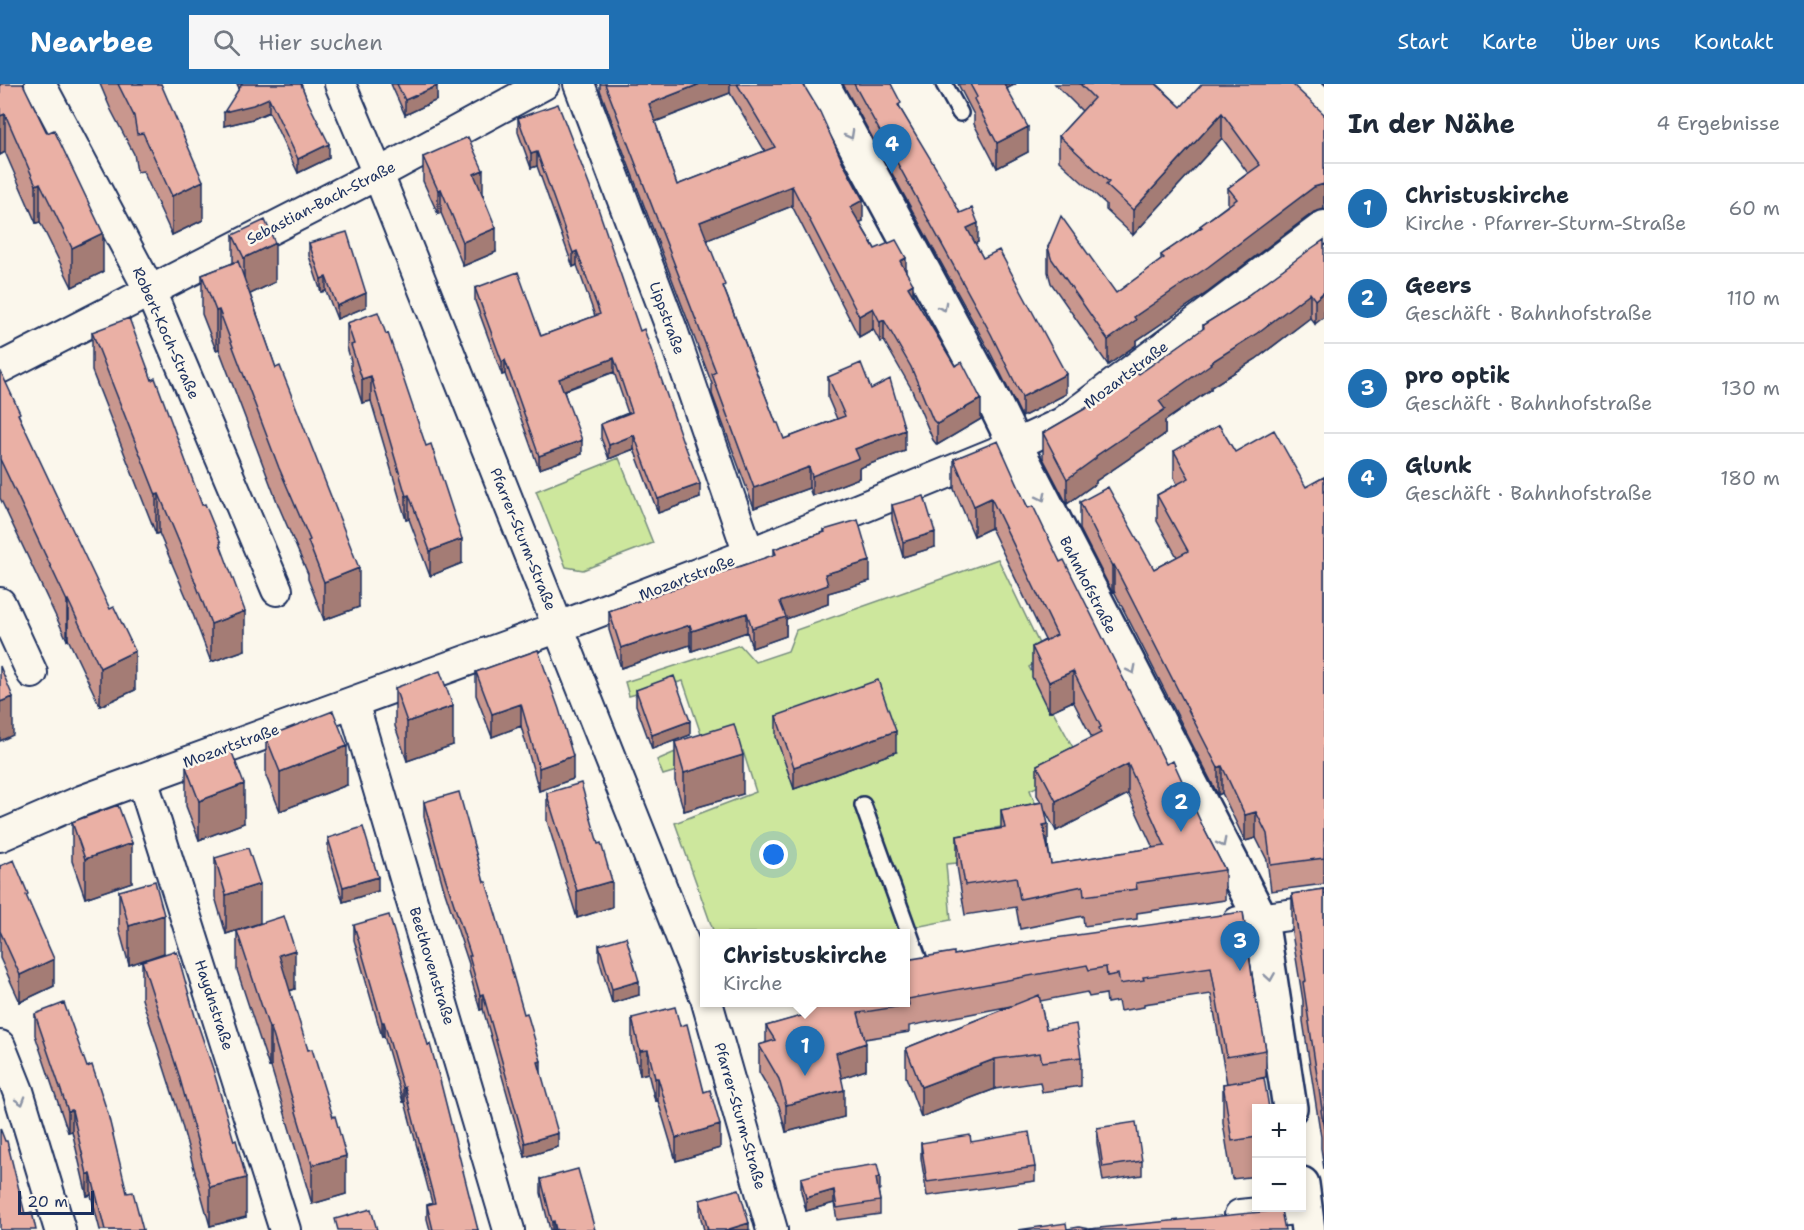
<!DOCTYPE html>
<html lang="de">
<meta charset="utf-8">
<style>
body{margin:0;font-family:"Shantell Sans",sans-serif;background:#f6f6f7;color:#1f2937}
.controls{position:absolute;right:18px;bottom:18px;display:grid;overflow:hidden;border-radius:0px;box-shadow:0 3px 9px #0003}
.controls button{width:54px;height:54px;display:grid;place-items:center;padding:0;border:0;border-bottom:2px solid #e0e1e3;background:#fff;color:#1f2937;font:30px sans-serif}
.scale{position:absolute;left:18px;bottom:15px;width:76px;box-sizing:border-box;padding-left:6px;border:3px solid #1b2f5e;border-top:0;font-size:16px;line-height:21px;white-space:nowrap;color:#1b2f5e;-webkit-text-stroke:4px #fbf7ec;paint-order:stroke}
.you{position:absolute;left:774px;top:771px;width:21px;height:21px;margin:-15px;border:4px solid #fff;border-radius:50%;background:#1a73e8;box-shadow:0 0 0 9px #1a73e833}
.badge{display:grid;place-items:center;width:39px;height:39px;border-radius:50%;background:#1f6fb2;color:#fff;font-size:20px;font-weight:700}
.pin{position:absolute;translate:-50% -50px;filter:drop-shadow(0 2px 3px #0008)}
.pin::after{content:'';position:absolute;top:32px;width:21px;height:18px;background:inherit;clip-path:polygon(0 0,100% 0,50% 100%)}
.popup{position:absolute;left:700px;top:845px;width:210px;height:78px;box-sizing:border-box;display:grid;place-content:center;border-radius:0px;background:#fff;filter:drop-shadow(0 2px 4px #0005);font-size:20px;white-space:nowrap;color:#747a83}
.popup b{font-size:22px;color:#1f2937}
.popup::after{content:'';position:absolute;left:50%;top:100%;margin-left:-12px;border:12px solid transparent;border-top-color:#fff}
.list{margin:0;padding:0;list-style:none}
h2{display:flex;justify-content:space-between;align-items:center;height:78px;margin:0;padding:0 24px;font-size:26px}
h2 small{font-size:20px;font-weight:400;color:#747a83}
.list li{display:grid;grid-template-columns:39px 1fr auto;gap:18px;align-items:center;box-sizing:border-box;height:90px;padding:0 24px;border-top:2px solid #e0e1e3}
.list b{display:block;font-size:22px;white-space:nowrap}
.list p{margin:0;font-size:20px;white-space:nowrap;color:#747a83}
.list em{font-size:20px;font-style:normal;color:#747a83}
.icon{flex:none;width:33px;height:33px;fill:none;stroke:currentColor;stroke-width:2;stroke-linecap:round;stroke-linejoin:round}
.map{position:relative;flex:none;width:1324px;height:1146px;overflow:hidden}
header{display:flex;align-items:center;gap:36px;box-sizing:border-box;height:84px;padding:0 30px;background:#1f6fb2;color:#fff}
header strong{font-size:28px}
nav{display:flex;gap:33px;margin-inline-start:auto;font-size:21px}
.search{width:420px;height:54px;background:#f6f6f7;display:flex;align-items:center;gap:15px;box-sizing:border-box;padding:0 21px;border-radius:0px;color:#747a83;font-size:22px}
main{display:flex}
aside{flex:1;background:#fff}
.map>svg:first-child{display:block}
</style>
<header>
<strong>Nearbee</strong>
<div class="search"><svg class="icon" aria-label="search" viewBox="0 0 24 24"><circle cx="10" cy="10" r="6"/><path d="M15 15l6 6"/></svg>Hier suchen</div>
<nav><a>Start</a><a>Karte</a><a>Über uns</a><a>Kontakt</a></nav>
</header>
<main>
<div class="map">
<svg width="1324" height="1146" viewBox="0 0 1324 1146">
<rect width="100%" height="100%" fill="#fbf7ec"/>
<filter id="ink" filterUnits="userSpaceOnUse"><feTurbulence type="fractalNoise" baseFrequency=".0167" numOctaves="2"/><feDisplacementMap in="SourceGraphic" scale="12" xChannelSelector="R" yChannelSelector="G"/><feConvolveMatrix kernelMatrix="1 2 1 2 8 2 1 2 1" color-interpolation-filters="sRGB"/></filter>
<g filter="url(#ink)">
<path fill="#cde79d" stroke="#748b7e" stroke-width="1.5" d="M619 374 653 459 583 486 566 483 536 407Z
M998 475 1045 572 1029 583 1082 680 1030 706 1042 736 995 744 992 776 946 780 951 836 885 849H714L675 739 756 708 743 667 663 691 657 676 703 656 683 597 629 612 625 598 740 561 755 578 788 567 796 546Z"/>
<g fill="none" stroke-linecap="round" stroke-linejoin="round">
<defs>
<path id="lane" d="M944 0 960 29
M863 721 921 882"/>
<path id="street" d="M40 0 150 207 277 506
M340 0 378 90 704 910
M579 0 672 246 749 470
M0 284 378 90 544 0
M0 519 32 589
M353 618 509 1146
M142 695 285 1146
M0 752 81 717 559 543 749 470 1015 361 1062 339 1324 142
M1238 838 1324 826
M707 918 772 1146
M0 962 18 1007 60 1146
M1240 1131 1305 1124"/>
<path id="secondary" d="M822 0 989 308 1015 361 1261 835 1290 1024
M1298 0 1324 23
M1302 1100 1308 1146"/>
</defs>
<use href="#lane" stroke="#1b2f5e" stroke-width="20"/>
<use href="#street" stroke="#1b2f5e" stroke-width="34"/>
<use href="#secondary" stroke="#1b2f5e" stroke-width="38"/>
<use href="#lane" stroke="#fbf7ec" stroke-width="15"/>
<use href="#street" stroke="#fbf7ec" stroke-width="30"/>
<use href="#secondary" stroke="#fbf7ec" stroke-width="33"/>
</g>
<path fill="#c9978e" stroke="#1b2f5e" stroke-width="1.5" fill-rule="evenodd" d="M0 0 103 188 72 203 40 138 36 139 5 68 0 71Z
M100 0H161L203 136 172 151 143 87 137 88 134 70 111 26Z
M237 0H301L329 74 298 89 269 28 253 35 224 42 239 4Z
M391 0H436L437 16 405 31Z
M600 0H803L863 137 859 138 875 165 906 188 913 210 981 335 937 361 933 356 911 304 884 257 880 258 873 245 859 253 792 122 707 156 725 207 776 339 784 355 837 335 828 314V293L871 305 905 367 859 384V394L812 412 809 404 754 424 712 310V300L600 6ZM730 9 765 67 677 101 655 38Z
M843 0H891L901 26 960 129 978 158 975 160 983 174 1066 310 1022 333 991 270Z
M958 0H1016L1007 4 1028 68 997 84 974 40V31Z
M1055 0H1157L1181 23 1324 30V125L1314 128 1208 208 1136 257V261L1108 281 1051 199 1048 188V163L1116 209 1161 176V171L1200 144V142L1228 121V104L1248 89 1222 54 1133 151 1106 126V120L1059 77V52L1082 27Z
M518 34 640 247 700 414 658 429 634 365 609 375 601 354V340L628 329 614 288 564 307 582 370 539 385 505 290 502 291 475 217V204L541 252 595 232 577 181 573 183 537 82 531 84 518 48Z
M423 73 483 110 496 168 463 182 441 129 438 130 423 97Z
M233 151 275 198 250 210 359 523 324 536 308 495V490L279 423 219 265 216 266 202 230V191L233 179Z
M1324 156 1315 240 1310 234 1256 275 1211 303V305L1165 337V350L1096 397V399L1067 420 1043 374V349L1088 323 1139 290 1203 245V241L1247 214V212Z
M309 159 366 223 337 235 326 207 321 208 309 172Z
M347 239 462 479 430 492 409 435 406 436 371 317 362 319 351 285V277L347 263Z
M92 248 152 296 202 421 221 464 245 566 211 578 188 517 159 449 156 450 92 287Z
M0 289 20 334 135 606 100 622 68 555 67 556 0 414Z
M1174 367 1235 368 1306 403 1324 393V800L1271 807 1267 776 1256 754 1245 757 1222 709 1218 711 1114 507 1112 508 1080 445V418L1154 485 1177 473 1157 437V411L1177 400 1174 393Z
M954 375 1028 424 1060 478 1166 680 1203 743 1225 786V816L1137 829V835L1084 842 1083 832 1020 845 1016 823 965 831 957 782V752L1001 744V726L1041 718 1037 711V681L1092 654 1073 617 1049 628 1032 593V563L1045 556 991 444 974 452 954 405ZM1128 710 1153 764 1051 780 1048 762 1045 726 1056 747Z
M892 421 935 463 903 473 892 436Z
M824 446 870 497 828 509V520L786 535V552L752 564 747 548 692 567 690 561 621 584 609 546V527L774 471V465L824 448Z
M538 566 573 695 539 707 521 642 492 653 476 611V588Z
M395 604 453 661 407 677 395 642Z
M636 606 690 651 652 665 636 621Z
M776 632 896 668 794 705 776 653Z
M266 653 347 701 280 727 266 692Z
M675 658 743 710 684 727 675 697Z
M186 683 244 739 199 756 186 722Z
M547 709 612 823 577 834 547 737Z
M424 718 484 798 541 991 558 1063 525 1073 483 925 480 926 469 887V880L443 802 424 733Z
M72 738 132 798 85 814 72 777Z
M328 754 378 807 343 818 328 768Z
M215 774 260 839 226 850 215 813Z
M0 782 28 818 54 902 20 918 0 874Z
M1324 805V1085L1321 1064V1053L1303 937V917L1292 849V810Z
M119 807 164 869 129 881 119 845Z
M1243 828 1256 920 1266 966V993L1247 997 1257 1024V1092L1232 1095 1223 1039V1000H1227L1211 910 1144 920V923L1120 927 1118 917 1107 919 1106 910 1089 913 1087 908 1040 917 1046 945 1081 973V1002L1042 1008 1040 998 995 1005 921 1033 906 993V964L1011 922 909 942V948L865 955 866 986 841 994 844 1033 786 1048 779 1022 759 988V961L766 959V942L803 932V918H906V876L954 871Z
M354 841 478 1146H430L427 1135V1121L432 1119 405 1018H403L384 952 382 953 354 856Z
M237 847 295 905 290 907 346 1110 312 1120 271 983H269L237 886Z
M599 861 639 911 612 919 599 875Z
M142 877 246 1133 210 1142 178 1027 142 915Z
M35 930 127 1109 143 1146H100L91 1111 87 1112 72 1047 68 1048 35 951Z
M632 934 680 942 704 1008 720 1064 676 1077 658 1017H655L648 989 640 991 632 957Z
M1097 1044 1142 1077V1091L1103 1097 1097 1059Z
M971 1058 1035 1083V1097L927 1112 921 1074V1059Z
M801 1094 880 1106 878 1107 880 1117V1130L837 1136 834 1119 806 1127 801 1107Z
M541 1095 595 1146H550L541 1109Z
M700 1116 749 1146H704L700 1131Z"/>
<path fill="#a47b74" stroke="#1b2f5e" stroke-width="1.5" d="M700 0H730V9L649 40V20Z
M996 0H1016L996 10Z
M437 2V16L405 31V16Z
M269 14V28L253 35 224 42V28Z
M1222 29V54L1133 151V126Z
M5 30V68L0 71V32Z
M1028 43V68L997 84V59Z
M329 60V74L298 89V75Z
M537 68V82L531 84V70Z
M483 86V110L474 114V90Z
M203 97V136L172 151V112Z
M40 99V138L36 139V101Z
M1324 100V125L1314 128 1208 208 1136 257V261L1108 281V256L1134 233 1314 103Z
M792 102V122L700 159V138Z
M441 105V129L438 130V106Z
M863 116V137L850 143V123Z
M978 139V158L967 164V144Z
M496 144V168L463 182V158Z
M103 149V188L72 203V164Z
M275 159V198L244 213V174Z
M577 167V181L573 183V169Z
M906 174V195L900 177Z
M326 193V207L321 208V195Z
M913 200V221L908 203Z
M1324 208V233L1315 240V216Z
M366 209V223L337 235V222Z
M1310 209V234L1256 275 1211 303V305L1165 337V350L1096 397V399L1067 420V395L1096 372 1159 317 1210 279Z
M873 224V245L859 253V232Z
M219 226V265L216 266V227Z
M884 236V257L880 258V238Z
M614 274V288L559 308V295Z
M505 276V290L502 291V278Z
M1066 290V310L1022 333V313Z
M371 292V317L362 319V295Z
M981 315V335L937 361V340Z
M905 346V367L859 384V394L812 412V392L855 365Z
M634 351V365L609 375V361Z
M582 356V370L539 385V372Z
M809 383V404L754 424V404Z
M700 400V414L658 429V415Z
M159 410V449L156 450V411Z
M409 411V435L406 436V412Z
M991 414V444L974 452V422Z
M935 448V463L903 473V458Z
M462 455V479L430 492V467Z
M870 477V497L828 509V520L786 535V552L752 564V544L780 518 825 490Z
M1114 481V507L1112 508V482Z
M359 484V523L324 536V498Z
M68 516V555L67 556V517Z
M245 527V566L211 578V540Z
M747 529V548L692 567V547Z
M690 541V561L621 584V564Z
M135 567V606L100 622V584Z
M1073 587V617L1049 628V598Z
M13 613V651L0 657V618Z
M521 620V642L492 653V630Z
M453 622V661L407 677V638Z
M690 637V651L652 665V651Z
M896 647V668L794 705V683Z
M347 662V701L280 727V688Z
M743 671V710L684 727V689Z
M573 672V695L539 707V684Z
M1128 680V710L1056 747V717Z
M1222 682V709L1218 711V684Z
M244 700V739L199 756V717Z
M1256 728V754L1245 757V731Z
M1048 740V770L1043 741Z
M132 759V798L85 814V775Z
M378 793V807L343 818V803Z
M612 797V823L577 834V807Z
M260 800V839L226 850V811Z
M164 831V869L129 881V842Z
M295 866V905L279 910V871Z
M54 875V902L20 918V891Z
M639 897V911L612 919V905Z
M483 910V925L480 926V911Z
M382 938H384V952L382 953Z
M269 944H271V983H269Z
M866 959V986L836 996V969Z
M648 966V989L640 991V967Z
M995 975V1005L921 1033V1003Z
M541 977V992L538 978Z
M655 994H658V1017H655Z
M405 1003V1018H403V1004Z
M844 1006V1033L786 1048V1021Z
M72 1026V1047L68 1048V1027Z
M720 1041V1064L676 1077V1054Z
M558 1049V1063L525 1073V1059Z
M346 1072V1110L312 1120V1081Z
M87 1090H91V1111L87 1112Z
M880 1093V1106L876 1107V1094Z
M246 1094V1133L210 1142V1103Z
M834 1106V1119L806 1127V1114Z
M554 1137V1146H552V1138Z
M749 1139V1146H726Z"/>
<path fill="#eab0a5" stroke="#1b2f5e" stroke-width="1.5" d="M0 0H23L47 49 54 46 103 149 72 164 40 99 36 101 5 30 0 32Z
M118 0H161L203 97 172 112 143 49 137 50 134 32Z
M242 0H301L308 18 329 60 298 75 269 14 253 21 224 28Z
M397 0H436L437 2 405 16Z
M605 0H700L649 20 677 101 775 63 737 0H803L820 28 843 79 863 116 850 123 875 165 896 156 906 174 900 177 913 200 908 203 955 282 962 278 981 315 937 340 933 336 911 283 884 236 880 238 873 224 859 232 792 102 700 138 725 201 723 202 776 339H778L784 355 845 332 828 293 861 279 871 305 890 295 905 346 855 365 859 374 812 392 809 383 754 404 712 290 716 288Z
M854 0H891L901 19 898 21 939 89 960 129 972 124 978 139 967 144 983 174 999 166 1066 290 1022 313 991 250Z
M970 0H1004L1028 43 997 59 974 15 977 13Z
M1080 0H1156L1181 23 1202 0H1292L1324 30V100L1314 103 1208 183 1134 233 1136 236 1108 256 1051 174 1048 163 1061 132 1116 209 1164 174 1161 171 1202 143 1200 142 1237 115 1228 104 1260 81 1222 29 1133 126 1106 101 1109 98 1059 52 1094 14Z
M558 20 598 124 640 247 644 245 685 364H686L700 400 658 415 634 351 609 361 601 340 632 328 614 274 559 295 582 356 539 372 505 276 502 278 475 204 518 188 541 252 600 230 577 167 573 169 537 68 531 70 518 34Z
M468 53 483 86 474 90 496 144 463 158 441 105 438 106 423 73Z
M265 136 275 159 244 174 233 151Z
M347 148 366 209 337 222 326 193 321 195 309 159Z
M1324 156V208L1315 216 1310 209 1256 250 1210 279 1211 280 1159 317 1165 325 1096 372V374L1067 395 1043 349 1088 323 1138 288 1139 290 1204 244 1203 241 1248 213 1247 212 1312 164Z
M238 177 276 284 280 282 359 484 324 498 308 457 310 456 279 384 219 226 216 227 202 191Z
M378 228 386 250 388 249 426 362 431 360 462 455 430 467 409 411 406 412 371 292 362 295 351 261 354 260 347 239Z
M129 234 152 296 155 294 202 421 205 420 221 459 220 460 245 527 211 540 188 479 159 410 156 411 92 248Z
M1 288 20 329 18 330 83 468 110 525 114 523 135 567 100 584 68 516 67 517 0 375V289Z
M1219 341 1235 368 1274 346 1306 403 1324 393V774L1271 781 1267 750 1256 728 1245 731 1222 682 1218 684 1114 481 1112 482 1080 418 1108 403 1154 485 1188 467 1157 411 1189 394 1174 367Z
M998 357 1028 424 1033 422 1060 478 1064 476 1166 680 1173 677 1203 743 1225 786 1136 799 1137 805 1084 812 1083 802 1020 815 1016 793 965 801 957 752 1005 744 1001 726 1043 718 1048 740 1043 741 1051 780 1165 762 1128 680 1056 717 1037 681 1101 649 1099 644 1101 643 1073 587 1049 598 1032 563 1057 551 991 414 974 422 954 375Z
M924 412 935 448 903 458 892 421Z
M858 436 870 477 825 490 828 501 780 518 786 533 752 544 747 529 692 547 690 541 621 564 609 527 776 470 774 465 825 448 824 446Z
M538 566 559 625 573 672 539 684 521 620 492 630 476 588Z
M0 582 13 613 0 618Z
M440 587 453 622 407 638 395 604Z
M674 592 690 637 652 651 636 606Z
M878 596 896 647 794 683 776 632Z
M333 627 347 662 280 688 266 653Z
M734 640 743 671 684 689 675 658Z
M231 666 244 700 199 717 186 683Z
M581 699 598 760 601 759 612 797 577 807 547 711V709Z
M459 708 484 798H486L496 831 524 930 527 929 541 977 538 978 558 1049 525 1059 483 910 480 911 469 872H471L443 787 424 718Z
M118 721 132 759 85 775 72 738Z
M363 743 378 793 343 803 328 754Z
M248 764 260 800 226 811 215 774Z
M14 776 28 810 26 811 54 875 20 891 0 847V782Z
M155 797 164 831 129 842 119 807Z
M1324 805V1046L1321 1026 1322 1025 1303 898 1306 897 1292 810Z
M1243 828 1256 920H1258L1266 966 1227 973 1211 883 1143 893 1144 896 1120 900 1118 890 1107 892 1106 883 1089 886 1087 881 908 915 909 921 858 929 866 959 836 969 844 1006 786 1021 779 995 759 961 775 956 766 942 808 930 805 918H906V876L954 868V871L1019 859Z
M389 831 428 961 430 960 439 992 478 1146H433L427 1121 435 1119 405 1003 403 1004 384 938H382L354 841Z
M284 832 295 866 279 871 308 966 312 965 333 1033 335 1032 346 1072 312 1081 271 944H269L237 847Z
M626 853 639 897 612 905 599 861Z
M174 867 175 869 177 868 195 932 213 985 234 1057 236 1056 246 1094 210 1103 178 988 142 877Z
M1039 911 1046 945 1076 940 1081 973 1042 978 1040 969 995 975 921 1003 906 964Z
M64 919 87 983 92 981 108 1030 127 1109 133 1108 143 1146H105L91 1090H87L72 1026 68 1027 35 930Z
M675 923 680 942 687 940 704 1008 710 1006 720 1041 676 1054 658 994H655L648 966 640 967 632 934Z
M1264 994 1269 1024H1257V1053L1232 1057 1223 1000Z
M1136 1038 1142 1077 1103 1083 1097 1044Z
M0 1044 5 1057H7L25 1130 32 1128 36 1146H0Z
M1029 1048 1035 1083 927 1098 921 1059 970 1051 971 1058Z
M877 1080 880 1093 876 1094 880 1117 837 1124 834 1106 806 1114 801 1094 820 1089Z
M578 1085 595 1146H556L554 1137 552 1138 541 1095Z
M739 1105 749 1139 726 1146H708L700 1116Z
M371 1125 377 1146H338L335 1135Z
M1281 1126 1285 1146H1018L1066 1139 1067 1145 1079 1143 1089 1145Z"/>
<defs><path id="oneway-chevron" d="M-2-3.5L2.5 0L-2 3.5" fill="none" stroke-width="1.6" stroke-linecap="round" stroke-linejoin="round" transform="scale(1.5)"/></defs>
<g stroke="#8b93a5">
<use href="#oneway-chevron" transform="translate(850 51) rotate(61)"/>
<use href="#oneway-chevron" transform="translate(943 223) rotate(61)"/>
<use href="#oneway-chevron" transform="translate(1042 413) rotate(63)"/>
<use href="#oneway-chevron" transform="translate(1132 586) rotate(63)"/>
<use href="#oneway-chevron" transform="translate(1222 759) rotate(63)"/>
<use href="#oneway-chevron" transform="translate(1270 893) rotate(81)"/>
<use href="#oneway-chevron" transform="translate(21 1017) rotate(73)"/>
</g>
</g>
<g text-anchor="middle" stroke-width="5" stroke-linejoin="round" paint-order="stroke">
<g font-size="15" fill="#1b2f5e" stroke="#fbf7ec">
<text transform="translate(321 119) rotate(-27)" y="5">Sebastian-Bach-Straße</text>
<text transform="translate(667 234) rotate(70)" y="5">Lippstraße</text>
<text transform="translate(166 249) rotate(66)" y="5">Robert-Koch-Straße</text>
<text transform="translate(1126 291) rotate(-37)" y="5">Mozartstraße</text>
<text transform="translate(523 455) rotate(68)" y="5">Pfarrer-Sturm-Straße</text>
<text transform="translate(687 494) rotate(-21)" y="5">Mozartstraße</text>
<text transform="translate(1088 501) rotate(63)" y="5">Bahnhofstraße</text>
<text transform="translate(231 662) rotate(-20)" y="5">Mozartstraße</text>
<text transform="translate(432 882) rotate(73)" y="5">Beethovenstraße</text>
<text transform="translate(214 921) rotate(72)" y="5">Haydnstraße</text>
<text transform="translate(740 1032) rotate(74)" y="5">Pfarrer-Sturm-Straße</text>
</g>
</g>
</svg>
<div class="controls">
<button>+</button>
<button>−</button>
</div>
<div class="scale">20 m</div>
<div class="you"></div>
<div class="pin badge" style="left:805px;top:992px">1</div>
<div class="popup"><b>Christuskirche</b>Kirche</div>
<div class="pin badge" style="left:1181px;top:748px">2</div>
<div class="pin badge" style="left:1240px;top:887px">3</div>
<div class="pin badge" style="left:892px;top:90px">4</div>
</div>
<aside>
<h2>In der Nähe<small>4 Ergebnisse</small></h2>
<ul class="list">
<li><span class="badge">1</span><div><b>Christuskirche</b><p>Kirche · Pfarrer-Sturm-Straße</p></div><em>60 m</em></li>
<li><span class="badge">2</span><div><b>Geers</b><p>Geschäft · Bahnhofstraße</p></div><em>110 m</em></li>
<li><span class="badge">3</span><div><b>pro optik</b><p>Geschäft · Bahnhofstraße</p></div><em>130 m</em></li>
<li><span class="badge">4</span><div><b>Glunk</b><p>Geschäft · Bahnhofstraße</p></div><em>180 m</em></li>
</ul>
</aside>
</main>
